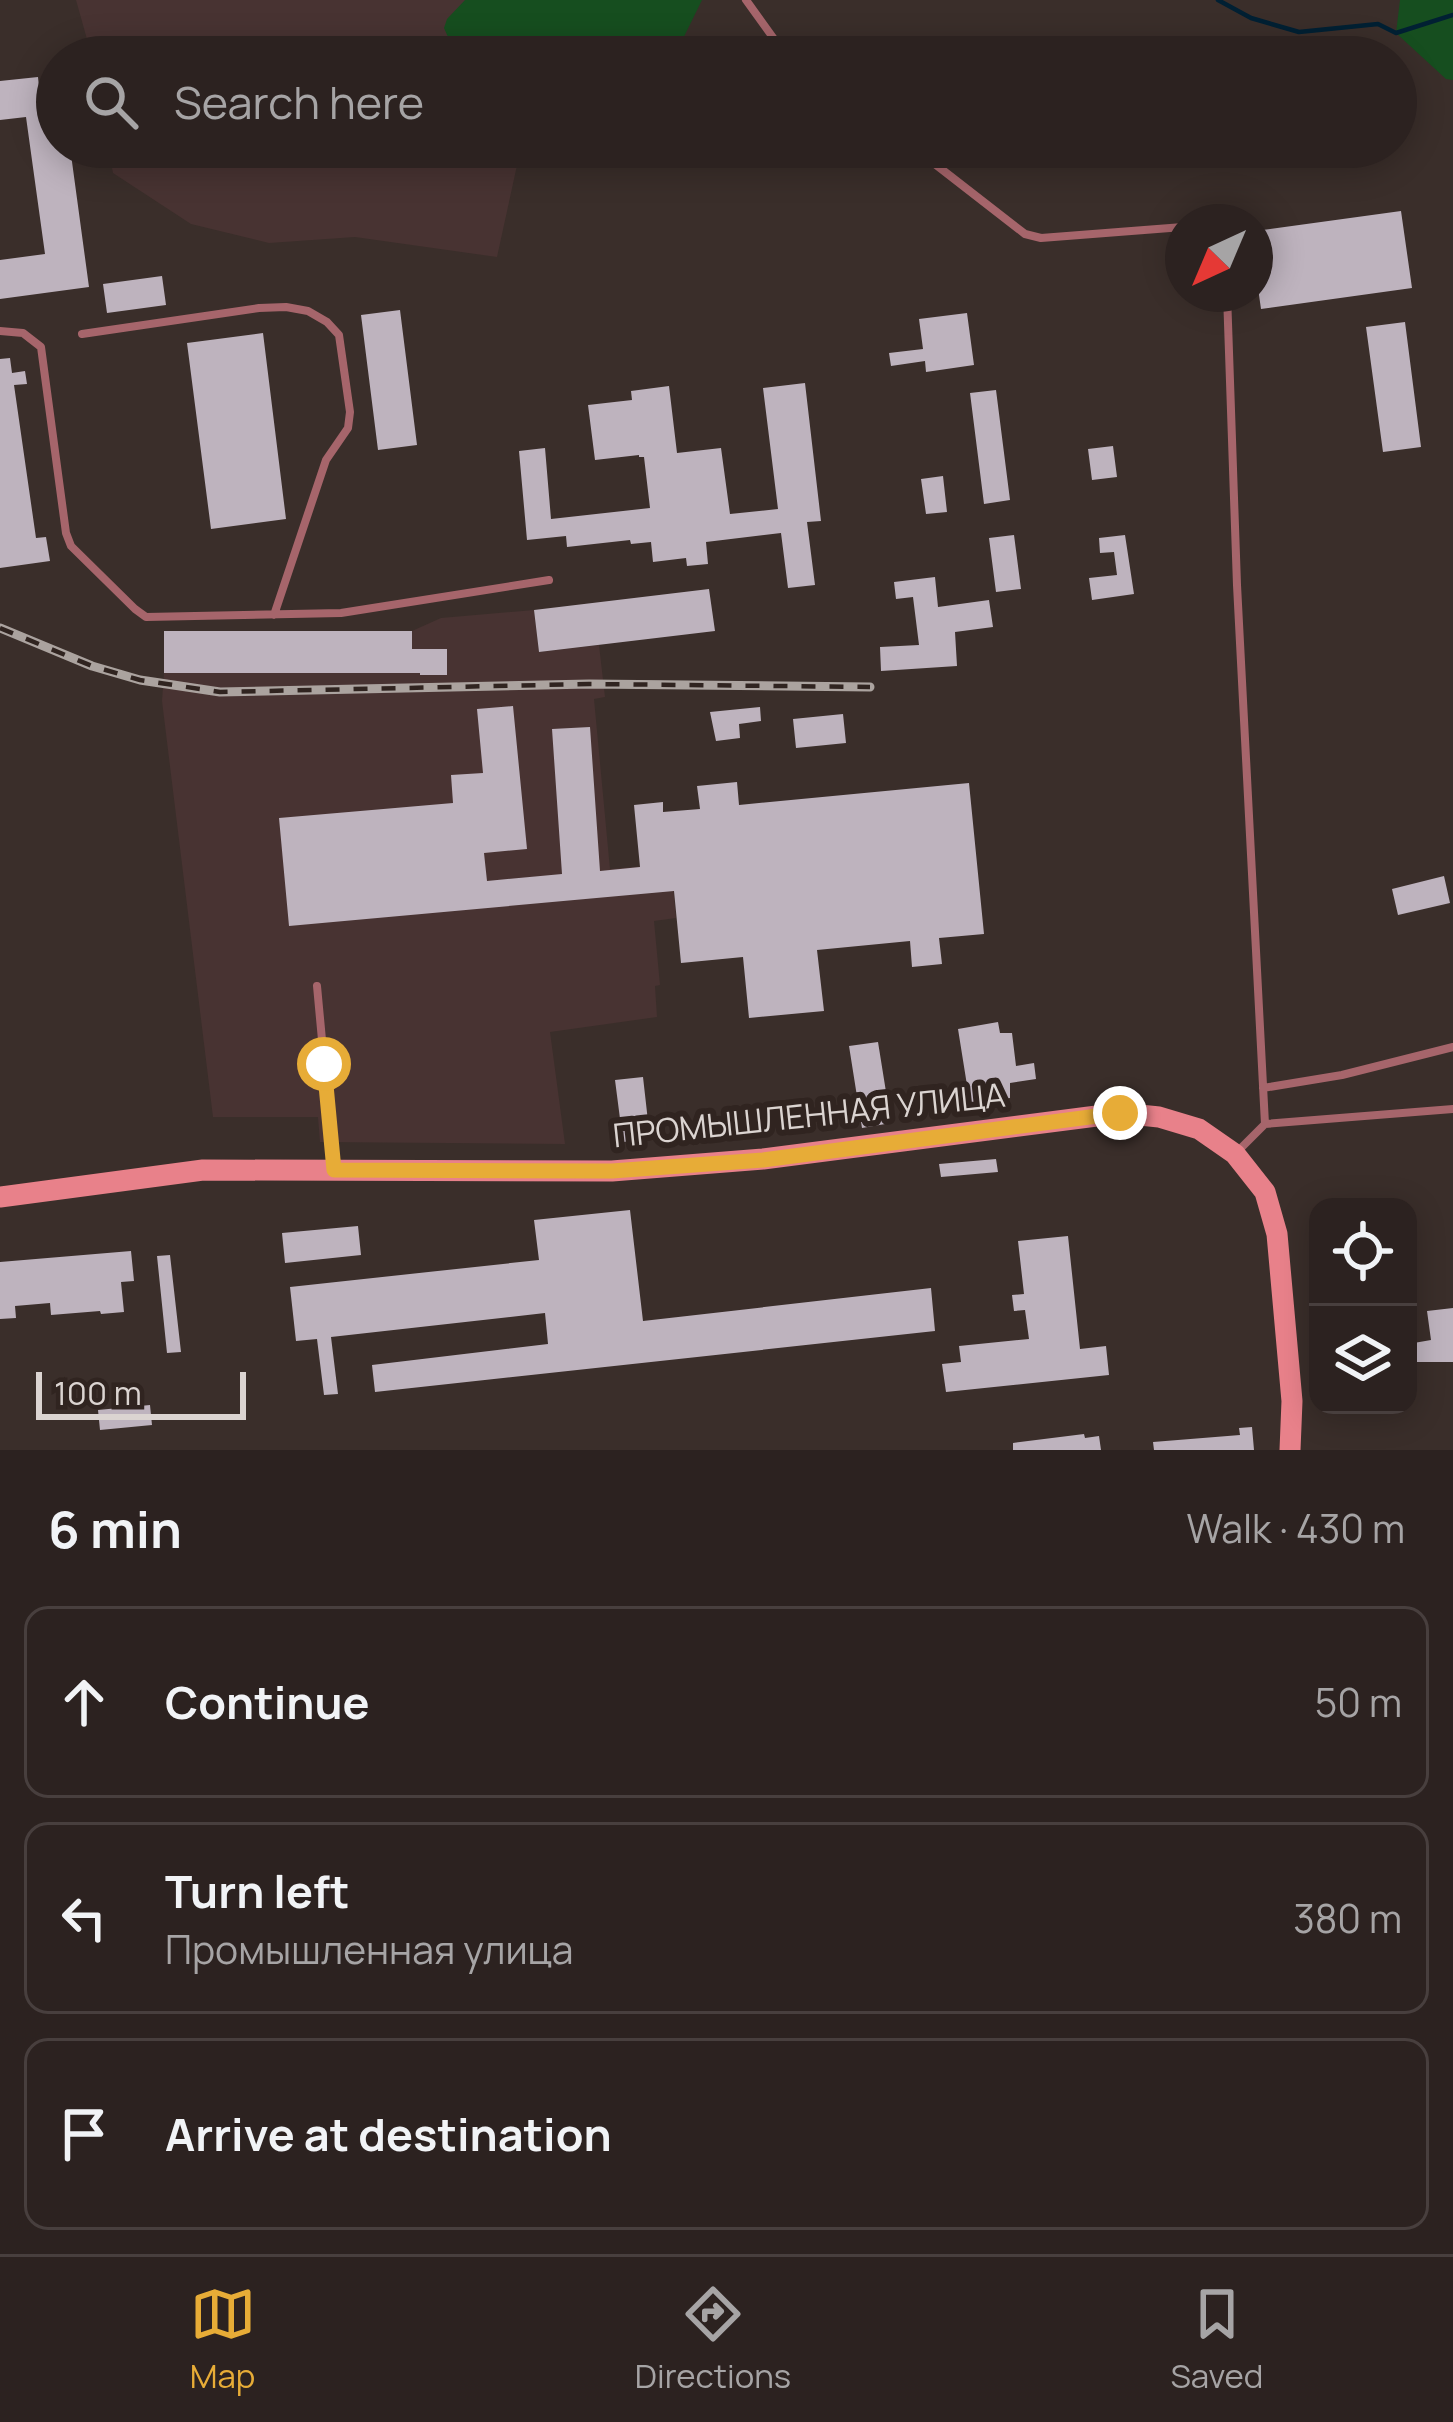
<!DOCTYPE html>
<meta charset="utf-8">
<style>
body{margin:0;font-family:Manrope,sans-serif;background:#342a29;color:#f1f3f6}
.controls{position:absolute;right:36px;bottom:36px;display:grid;overflow:hidden;border-radius:24px;box-shadow:0 6px 30px #0003}
.controls button{width:108px;height:108px;display:grid;place-items:center;padding:0;border:0;border-bottom:3px solid #483f3e;background:#2c2220;color:#f1f3f6;font:60px sans-serif}
.compass{position:absolute;left:1165px;top:204px;width:108px;height:108px;border-radius:50%;background:#2c2220;box-shadow:0 6px 30px #0003;rotate:224deg}
.scale{position:absolute;left:36px;bottom:30px;width:210px;box-sizing:border-box;padding-left:12px;border:6px solid #dbd4d1;border-top:0;font-size:33px;line-height:42px;white-space:nowrap;color:#dbd4d1;-webkit-text-stroke:9px #302420;paint-order:stroke}
.stop{position:absolute;width:36px;height:36px;margin:-27px;border:9px solid #e7ac37;border-radius:50%;background:#fff}
.stop.end{background:#e7ac37;border-color:#fff;box-shadow:0 3px 12px #0008}
.list{margin:0;padding:0;list-style:none}
h2{display:flex;justify-content:space-between;align-items:center;height:156px;margin:0;padding:0 48px;font-size:51px}
h2 small{font-size:39px;font-weight:400;color:#a6a4a5}
.list li{display:grid;grid-template-columns:78px 1fr auto;gap:36px;align-items:center;box-sizing:border-box;height:192px;margin:0 24px 24px;padding:0 24px;border:3px solid #483f3e;border-radius:24px}
.list b{display:block;font-size:45px;white-space:nowrap}
.list p{margin:0;font-size:39px;white-space:nowrap;color:#a6a4a5}
.list em{font-size:39px;font-style:normal;color:#a6a4a5}
.icon{flex:none;width:66px;height:66px;fill:none;stroke:currentColor;stroke-width:2;stroke-linecap:round;stroke-linejoin:round}
.map{position:relative;flex:none;width:1453px;height:1450px;overflow:hidden}
.search{position:absolute;background:#2c2220;box-shadow:0 6px 30px #0003;left:36px;right:36px;top:36px;height:132px;display:flex;align-items:center;gap:30px;box-sizing:border-box;padding:0 42px;border-radius:66px;color:#a6a4a5;font-size:45px}
.sheet{height:804px;background:#2c2220}
nav{display:flex;justify-content:space-around;align-items:center;box-sizing:border-box;height:168px;border-top:3px solid #483f3e;background:#2c2220;font-size:33px;color:#a6a4a5}
nav a{display:grid;justify-items:center;gap:6px}
nav .on{color:#e7ac37}
.map>svg:first-child{display:block}
</style>
<div class="map">
<svg width="1453" height="1450" viewBox="0 0 1453 1450">
<rect width="100%" height="100%" fill="#3a2e2a"/>
<path fill="#483332" d="M76 0H624L561 57H92Z
M108 147H521L497 257 355 237 269 243 191 224 113 173Z
M534 610 539 652 599 645 605 697 594 699 610 869 671 864 676 918 654 921 660 985 655 986 657 1017 550 1032 565 1144 320 1142 318 1117H213L162 701 164 673 412 631 441 618Z"/>
<path fill="#164e1f" d="M465 0H702L674 57H478L448 37 444 28 447 19Z
M1400 0H1453V80L1446 79 1396 33Z"/>
<g fill="none" stroke-linecap="round" stroke-linejoin="round">
<path stroke="#012033" stroke-width="4.5" d="M1218 0 1251 18 1299 32 1378 24 1396 33 1453 15"/>
</g>
<path fill="#beb3be" d="M38 77 42 118 57 116V147H70L89 287 0 299V260L45 254 26 117 0 120V81Z
M1401 211 1412 288 1261 309 1255 267V231Z
M162 276 166 305 107 313 103 284Z
M400 310 417 445 378 450 361 315Z
M967 313 974 365 926 372 925 361 891 366 889 353 923 349 919 319Z
M1405 322 1421 447 1383 452 1366 327Z
M263 333 286 519 211 529 187 343Z
M10 358 12 373 25 371 27 384 14 385 36 538 46 537 50 561 0 568V359Z
M805 383 821 521 807 522 815 585 788 588 781 533 706 542 708 564 687 566 686 558 653 562 651 542 631 544 630 540 567 547 566 536 527 540 519 451 545 448 551 519 650 508 644 457H639V455L595 460 588 405 632 400 631 391 669 386 677 453 721 448 730 514 778 509 763 388Z
M996 390 1010 500 984 504 970 393Z
M1113 446 1117 477 1092 480 1088 449Z
M943 476 947 512 926 514 921 479Z
M1014 535 1021 589 996 592 989 538Z
M1125 535 1134 594 1092 600 1089 578 1117 575 1114 552 1100 553 1099 538Z
M935 577 938 607 989 600 993 627 955 632 957 666 881 671 880 647 919 645 913 597 896 599 894 582Z
M709 589 715 631 539 652 534 610Z
M164 631H412V649H447V675H420V673H164Z
M513 706 527 849 484 853 487 881 562 874 552 729 590 727 600 871 640 867 634 805 663 802V812L700 809 697 786 737 782 739 805 969 783 984 934 939 938 942 964 912 967 910 941 817 950 824 1011 749 1018 743 957 681 963 674 891 289 926 279 818 453 803 451 775 483 773 477 709Z
M760 707 761 721 739 724 740 738 716 741 710 712Z
M843 714 846 743 796 748 793 719Z
M1444 876 1450 903 1398 915 1392 889Z
M998 1022 1000 1033H1012L1016 1066 1034 1063 1036 1079 1010 1083V1098L970 1104 958 1029Z
M878 1042 891 1123 862 1128 849 1046Z
M643 1077 650 1139 623 1142 615 1080Z
M996 1159 998 1172 941 1177 939 1164Z
M630 1210 643 1321 931 1288 935 1331 375 1392 372 1365 548 1344 545 1313 331 1337 338 1394 324 1395 317 1339 296 1341 290 1287 539 1260 534 1220Z
M358 1226 361 1255 285 1263 282 1233Z
M1068 1236 1080 1349 1106 1346 1109 1375 946 1392 942 1364 961 1362 959 1346 1029 1339 1025 1310 1014 1311 1012 1295 1024 1294 1018 1241Z
M131 1251 134 1281 121 1282 124 1312 101 1314 100 1311 51 1315 50 1303 15 1306 16 1318 0 1319V1262Z
M170 1255 181 1352 167 1353 157 1256Z
M1453 1308V1362H1408V1344L1431 1340 1427 1311Z
M150 1405 152 1425 100 1430 98 1410Z
M1252 1427 1254 1450H1154L1153 1442 1240 1435 1239 1428Z
M1084 1434 1085 1438 1099 1436 1101 1450H1013V1443Z"/>
<g fill="none" stroke-linecap="round" stroke-linejoin="round">
<path stroke="#a6656b" stroke-width="8" d="M746 0 787 57
M913 147 1025 234 1041 238 1183 227
M1227 294 1237 585 1265 1124 1238 1151
M0 331 23 333 41 347 66 533 71 546 135 609 146 617 341 613 549 580
M82 334 259 308 286 307 308 311 327 322 339 335 350 412 348 428 326 460 274 615
M317 986 334 1169
M1263 1088 1342 1075 1453 1047
M1265 1124 1453 1109"/>
<path stroke="#e8818a" stroke-width="21" d="M0 1197 203 1170 612 1171 763 1159 1120 1113 1159 1117 1199 1129 1235 1154 1265 1192 1277 1234 1292 1401 1290 1450"/>
<defs>
<path id="rail" d="M0 628 92 666 140 680 220 692 589 684 870 687"/>
</defs>
<use href="#rail" stroke="#aba39f" stroke-width="9"/>
<use href="#rail" stroke="#302420" stroke-width="4.5" stroke-dasharray="14" stroke-linecap="butt"/>
</g>
<g fill="none" stroke-linecap="round" stroke-linejoin="round">
<path stroke="#e7ac37" stroke-width="15" d="M324 1064 334 1170 612 1171 763 1160 1120 1113"/>
</g>
<g text-anchor="middle" stroke-width="12" stroke-linejoin="round" paint-order="stroke">
<g font-size="33" fill="#dbd4d1" stroke="#302420">
<text transform="translate(809 1115) rotate(-6)" y="12">ПРОМЫШЛЕННАЯ УЛИЦА</text>
</g>
</g>
</svg>
<div class="controls">
<button><svg class="icon" aria-label="locate" viewBox="0 0 24 24"><circle cx="12" cy="12" r="6"/><path d="M12 2v4M12 18v4M2 12h4M18 12h4"/></svg></button>
<button><svg class="icon" aria-label="layers" viewBox="0 0 24 24"><path d="M12 4l9 5-9 5-9-5zM3 14l9 5 9-5"/></svg></button>
</div>
<svg class="compass" viewBox="-18 -18 36 36"><path d="M0-13l5 13h-10z" fill="#e53935"/><path d="M0 13l5-13h-10z" fill="#a6a4a5"/></svg>
<div class="scale">100 m</div>
<div class="stop" style="left:324px;top:1064px"></div>
<div class="stop end" style="left:1120px;top:1113px"></div>
<div class="search"><svg class="icon" aria-label="search" viewBox="0 0 24 24"><circle cx="10" cy="10" r="6"/><path d="M15 15l6 6"/></svg>Search here</div>
</div>
<section class="sheet">
<h2>6 min<small>Walk · 430 m</small></h2>
<ul class="list">
<li><svg class="icon" aria-label="ahead" viewBox="0 0 24 24"><path d="M12 20V5M6 11l6-6 6 6"/></svg><div><b>Continue</b></div><em>50 m</em></li>
<li><svg class="icon" aria-label="left" viewBox="0 0 24 24"><path d="M17 20v-9H6M10 6l-5 5 5 5"/></svg><div><b>Turn left</b><p>Промышленная улица</p></div><em>380 m</em></li>
<li><svg class="icon" aria-label="arrive" viewBox="0 0 24 24"><path d="M6 21V4h12l-3 4 3 4H6"/></svg><div><b>Arrive at destination</b></div></li>
</ul>
</section>
<nav>
<a class="on"><svg class="icon" aria-label="map" viewBox="0 0 24 24"><path d="M3 6l6-2 6 2 6-2v14l-6 2-6-2-6 2zM9 4v14M15 6v14"/></svg>Map</a>
<a><svg class="icon" aria-label="directions" viewBox="0 0 24 24"><path d="M12 3l9 9-9 9-9-9zM9 14v-3h6M13 9l2 2-2 2"/></svg>Directions</a>
<a><svg class="icon" aria-label="saved" viewBox="0 0 24 24"><path d="M7 4h10v16l-5-4-5 4z"/></svg>Saved</a>
</nav>
